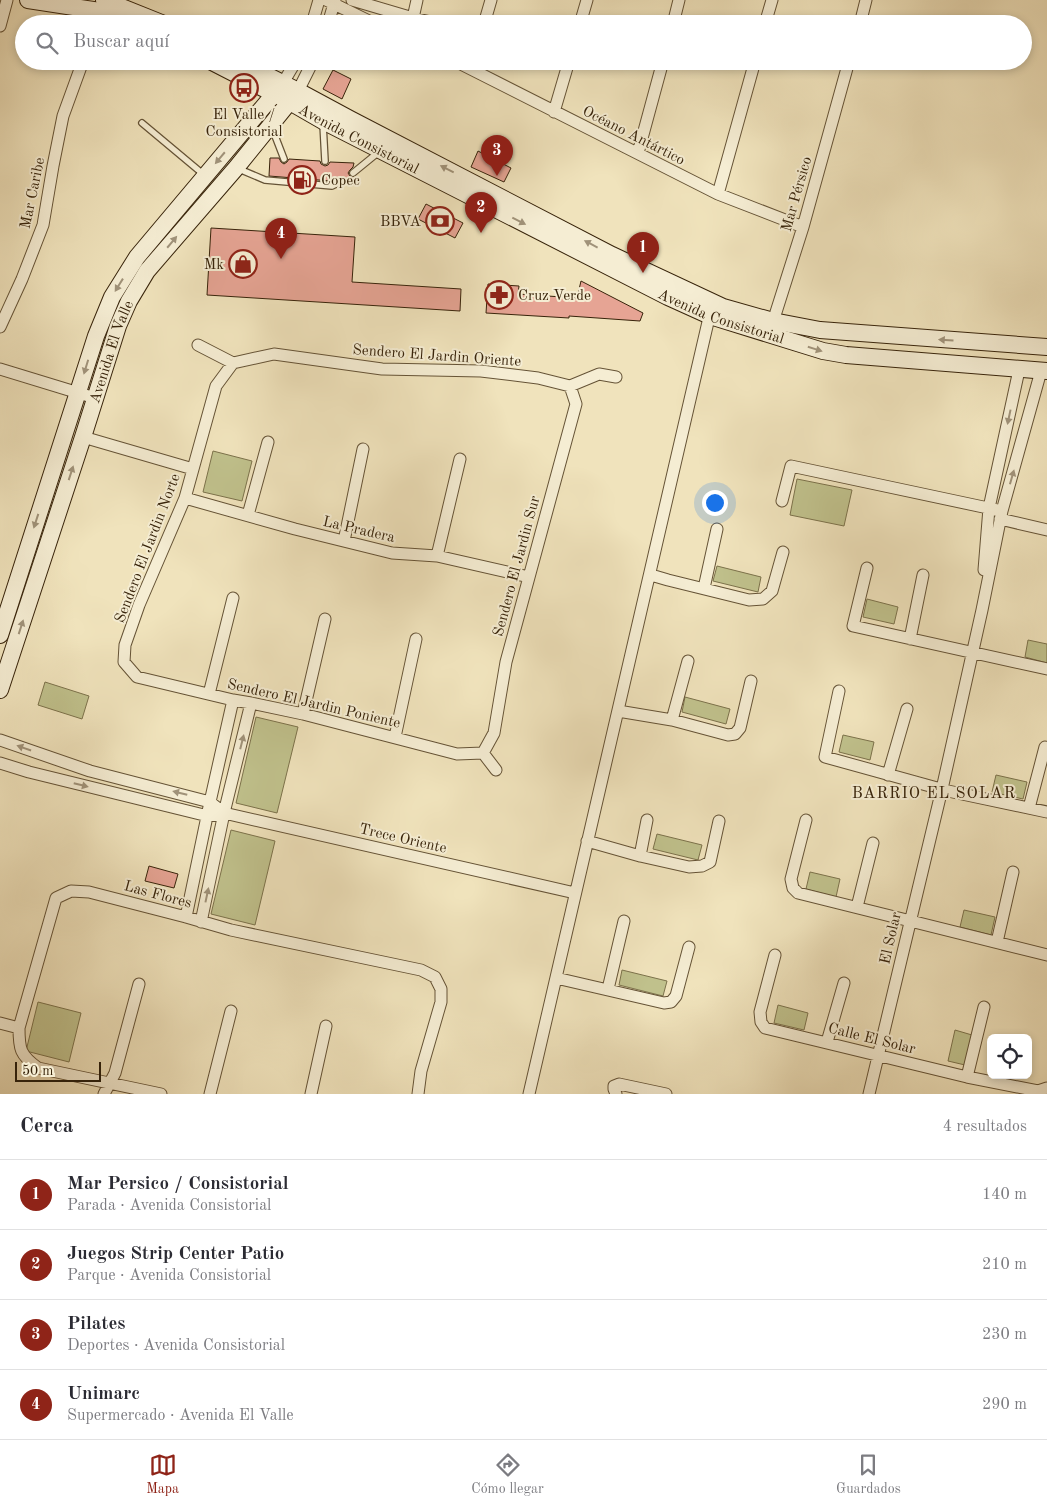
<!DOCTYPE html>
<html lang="es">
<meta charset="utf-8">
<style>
body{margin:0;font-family:"Old Standard TT",serif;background:#f2f2f3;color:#2b2b33}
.controls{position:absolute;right:15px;bottom:15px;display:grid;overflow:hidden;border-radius:8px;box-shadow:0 2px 8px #0003}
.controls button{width:45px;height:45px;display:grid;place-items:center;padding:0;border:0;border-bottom:1px solid #e1e1e2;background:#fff;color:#2b2b33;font:25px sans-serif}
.scale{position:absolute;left:15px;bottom:12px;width:86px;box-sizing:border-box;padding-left:5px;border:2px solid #37230a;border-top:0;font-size:14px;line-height:18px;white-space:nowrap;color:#37230a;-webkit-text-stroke:4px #f5edd3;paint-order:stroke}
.you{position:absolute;left:714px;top:502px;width:18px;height:18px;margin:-12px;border:4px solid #fff;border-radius:50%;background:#1a73e8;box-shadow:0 0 0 8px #1a73e833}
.badge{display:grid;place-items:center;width:32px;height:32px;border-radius:50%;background:#8f2418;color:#fff;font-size:16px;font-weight:700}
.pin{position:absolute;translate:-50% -41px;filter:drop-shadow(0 1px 2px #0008)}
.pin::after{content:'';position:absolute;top:26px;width:18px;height:15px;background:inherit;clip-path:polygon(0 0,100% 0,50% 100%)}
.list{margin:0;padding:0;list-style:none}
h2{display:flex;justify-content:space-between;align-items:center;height:65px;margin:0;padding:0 20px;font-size:21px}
h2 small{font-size:16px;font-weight:400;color:#7c7c81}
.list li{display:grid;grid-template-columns:32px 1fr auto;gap:15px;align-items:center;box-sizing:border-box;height:70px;padding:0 20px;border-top:1px solid #e1e1e2}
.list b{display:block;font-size:19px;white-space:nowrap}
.list p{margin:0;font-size:16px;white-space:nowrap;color:#7c7c81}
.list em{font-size:16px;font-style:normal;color:#7c7c81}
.icon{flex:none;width:28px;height:28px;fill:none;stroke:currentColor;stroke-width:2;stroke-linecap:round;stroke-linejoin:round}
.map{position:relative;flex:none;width:1047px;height:1094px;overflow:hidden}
.search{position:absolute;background:#fff;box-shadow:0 2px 8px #0003;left:15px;right:15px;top:15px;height:55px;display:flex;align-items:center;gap:12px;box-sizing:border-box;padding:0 18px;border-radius:28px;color:#7c7c81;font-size:19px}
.sheet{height:345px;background:#fff}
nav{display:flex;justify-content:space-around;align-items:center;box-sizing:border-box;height:70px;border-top:1px solid #e1e1e2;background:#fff;font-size:14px;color:#7c7c81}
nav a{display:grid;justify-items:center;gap:2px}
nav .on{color:#8f2418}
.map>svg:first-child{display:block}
</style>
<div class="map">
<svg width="1047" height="1094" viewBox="0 0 1047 1094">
<rect width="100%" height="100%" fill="#f0e3bc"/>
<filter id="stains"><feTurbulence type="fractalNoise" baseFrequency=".004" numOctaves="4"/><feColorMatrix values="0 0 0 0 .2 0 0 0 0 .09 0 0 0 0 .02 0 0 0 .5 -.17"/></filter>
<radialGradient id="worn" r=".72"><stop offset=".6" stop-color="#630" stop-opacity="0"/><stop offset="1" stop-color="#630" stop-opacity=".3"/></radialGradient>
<path fill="#c0c18c" stroke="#7c724b" d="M213 451 252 461 242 501 203 492Z
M797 479 852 490 844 526 790 515Z
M717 566 761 577 758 592 713 581Z
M867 599 898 607 894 624 863 617Z
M1028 640 1047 644V663L1025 657Z
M45 682 89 696 82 719 38 705Z
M685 697 730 709 726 724 682 712Z
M256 717 298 727 277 813 236 803Z
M843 735 874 742 870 760 839 752Z
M996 775 1027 782 1023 799 992 792Z
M231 830 275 841 255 925 211 914Z
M657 834 702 845 698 860 653 849Z
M810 872 840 879 836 897 806 889Z
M964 910 995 917 991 935 960 927Z
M622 970 667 981 663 996 619 985Z
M38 1002 81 1013 69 1062 26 1051Z
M778 1005 808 1013 804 1030 774 1023Z
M955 1030 972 1035 965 1065 948 1061Z"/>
<path fill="#e6a494" stroke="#37230a" d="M333 70 351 79 342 99 323 89Z
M478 151 511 168 504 182 471 167Z
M270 158H279L281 162 284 164 287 162 289 159 320 161 321 164 325 166 328 165 330 162 354 163 353 167 350 170 348 173 350 176 353 178 352 183 345 182 344 180 341 177 331 181 269 176Z
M426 204 463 223 455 238 418 219Z
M211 228 355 237 352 282 461 289 460 311 207 295Z
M581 281 643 313 640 321 569 316V318L486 313 488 284 519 286 518 294 577 298Z
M149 866 178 874 174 888 145 881Z"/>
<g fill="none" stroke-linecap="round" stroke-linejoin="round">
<defs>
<path id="lane" d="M142 123 203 174
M323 124 325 161
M272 128 284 159
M239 169 265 180 332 186 340 182
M353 173 380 151"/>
<path id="street" d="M326 0 375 24
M352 0 413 18 440 24
M413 18 417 0
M96 24 102 6
M312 24 319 0
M328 24 335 0
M484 24 491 0
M580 24 587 0
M673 24 679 0
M765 24 772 0
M860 24 866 0
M0 26 7 0
M455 61 718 194 803 227
M283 83 296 61
M298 91 313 61
M554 112 569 61
M638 153 663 61
M718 194 755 61
M0 327 22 279 43 225 53 166 63 116 83 61
M771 328 803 227 849 61
M198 345 233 363 274 354 382 369 481 371 538 378 570 386 599 374 616 377
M233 363 216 386 185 498 139 605 125 645 124 662 137 677 233 700 251 703 303 714 457 754 483 753 496 770
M0 369 95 398
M83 437 193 469
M185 498 295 529 392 553 437 556 529 577
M782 501 791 466 1002 511
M248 515 268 442
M1000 519 1047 530
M344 541 363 449
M437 556 460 459
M867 568 853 626 1047 669
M984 570 989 508 1019 370
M651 575 668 580 749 600 763 599 772 591 783 552
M704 588 717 529
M910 639 923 575
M839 691 825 757 948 791 1047 812
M209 694 233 598
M618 712H624L672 720 728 735 735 734 740 728 751 681
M303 714 325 619
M672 720 688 661
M395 737 416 639
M0 740 90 771 210 802 224 813 575 893
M483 753 494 733 506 662 576 404 570 386
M0 763 29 772 208 816 224 813
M888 775 907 709
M1029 808 1045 747
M806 820 791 879 793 888 798 893 1047 955
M587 841 640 856 689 867 702 866 710 862 719 821
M640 856 647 820
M857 907 873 843
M186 917 210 802 233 700
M201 922 224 813 251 703
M997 942 1013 872
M775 955 760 1012 761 1022 765 1028 967 1077 1038 1091 1047 1088
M556 978 664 1003 671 1002 676 996 689 947
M608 989 624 921
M0 1023 19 1028
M827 1042 844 983
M967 1077 984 1007
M104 1094 115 1073 139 984
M161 1094 38 1068C20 1055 19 1049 19 1028L56 898 71 891 89 892 186 917 231 930 421 970 435 977 441 989V1002L421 1071 418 1094
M210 1094 231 1011
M311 1094 326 1026
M529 1094 711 309
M616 1094 614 1089V1086L619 1084 666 1094
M869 1094 942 789 982 610 1002 511 1041 371"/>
<g id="secondary">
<path d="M28 0 100 11 133 24"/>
<path d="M104 0 164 24"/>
<path id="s1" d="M210 61 290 102 323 121 668 297 710 316 823 351 846 355 1047 371"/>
<path d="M239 61 298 91 350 119 612 255 723 307 773 321 820 330 1047 347"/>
<path d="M0 635 96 336 112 297 137 257 280 87"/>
<path id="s2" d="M0 690 83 437 118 326 129 301 147 271 236 168 295 95"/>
</g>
</defs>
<use href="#lane" stroke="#655336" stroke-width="8"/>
<use href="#street" stroke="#655336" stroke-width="13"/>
<use href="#secondary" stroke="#37230a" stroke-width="18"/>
<use href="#lane" stroke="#f5edd3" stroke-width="5.5"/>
<use href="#street" stroke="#f5edd3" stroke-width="11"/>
<use href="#secondary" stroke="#f5edd3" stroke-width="16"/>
</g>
<defs><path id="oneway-solid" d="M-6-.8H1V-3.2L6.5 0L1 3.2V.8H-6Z" transform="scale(1.25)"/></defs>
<g fill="#a09279">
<use href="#oneway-solid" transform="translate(220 158) rotate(130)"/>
<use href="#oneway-solid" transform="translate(447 169) rotate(-153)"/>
<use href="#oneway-solid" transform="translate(519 221) rotate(27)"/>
<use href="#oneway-solid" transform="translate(172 242) rotate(-50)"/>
<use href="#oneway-solid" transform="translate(591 244) rotate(-152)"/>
<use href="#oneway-solid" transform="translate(119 285) rotate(122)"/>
<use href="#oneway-solid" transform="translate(946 340) rotate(-176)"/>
<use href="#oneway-solid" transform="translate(815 349) rotate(17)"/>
<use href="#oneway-solid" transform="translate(86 367) rotate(107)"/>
<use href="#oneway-solid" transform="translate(1009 417) rotate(102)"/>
<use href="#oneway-solid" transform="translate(71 473) rotate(-72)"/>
<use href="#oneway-solid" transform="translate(1012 477) rotate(-74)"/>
<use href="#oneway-solid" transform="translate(36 521) rotate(108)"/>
<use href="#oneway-solid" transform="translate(21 627) rotate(-72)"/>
<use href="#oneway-solid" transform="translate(242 742) rotate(-76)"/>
<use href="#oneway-solid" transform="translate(24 748) rotate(-161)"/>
<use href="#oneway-solid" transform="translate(81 785) rotate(14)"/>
<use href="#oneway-solid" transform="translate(180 793) rotate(-166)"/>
<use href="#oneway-solid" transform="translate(207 895) rotate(-78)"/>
</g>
<defs>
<symbol id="bus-ring" viewBox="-11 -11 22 22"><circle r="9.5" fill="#f5edd3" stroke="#8f2418" stroke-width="1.5"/><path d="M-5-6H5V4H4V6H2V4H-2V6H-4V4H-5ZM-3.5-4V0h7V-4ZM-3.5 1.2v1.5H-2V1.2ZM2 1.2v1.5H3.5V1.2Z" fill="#8f2418"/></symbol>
<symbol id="fuel-ring" viewBox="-11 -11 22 22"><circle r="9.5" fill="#f5edd3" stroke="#8f2418" stroke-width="1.5"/><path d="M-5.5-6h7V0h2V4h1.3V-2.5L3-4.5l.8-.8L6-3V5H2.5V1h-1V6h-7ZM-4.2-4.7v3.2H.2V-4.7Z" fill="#8f2418"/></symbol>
<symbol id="bank-ring" viewBox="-11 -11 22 22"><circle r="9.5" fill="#f5edd3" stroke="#8f2418" stroke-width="1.5"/><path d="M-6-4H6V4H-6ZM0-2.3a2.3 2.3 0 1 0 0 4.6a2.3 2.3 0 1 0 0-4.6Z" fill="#8f2418"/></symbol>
<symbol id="shop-ring" viewBox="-11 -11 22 22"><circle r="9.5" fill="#f5edd3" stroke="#8f2418" stroke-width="1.5"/><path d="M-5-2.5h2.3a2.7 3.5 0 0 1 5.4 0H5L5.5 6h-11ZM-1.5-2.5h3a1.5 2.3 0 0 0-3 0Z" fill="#8f2418"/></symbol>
<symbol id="pharmacy-ring" viewBox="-11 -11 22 22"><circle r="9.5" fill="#f5edd3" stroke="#8f2418" stroke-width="1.5"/><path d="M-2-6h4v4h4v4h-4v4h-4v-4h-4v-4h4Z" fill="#8f2418"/></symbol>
</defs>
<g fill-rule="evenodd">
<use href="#bus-ring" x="228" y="72" width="32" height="32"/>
<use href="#fuel-ring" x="286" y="164" width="32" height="32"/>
<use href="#bank-ring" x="424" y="205" width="32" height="32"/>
<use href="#shop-ring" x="227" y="248" width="32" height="32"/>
<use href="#pharmacy-ring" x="483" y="279" width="32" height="32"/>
</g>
<g text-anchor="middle" stroke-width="4" stroke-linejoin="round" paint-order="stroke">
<g font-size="15" fill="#37230a" stroke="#f5edd3" text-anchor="start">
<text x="244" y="119" text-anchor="middle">El Valle /<tspan x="244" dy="17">Consistorial</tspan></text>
<text x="321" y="185">Copec</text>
<text x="421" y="226" text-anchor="end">BBVA</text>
<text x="224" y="269" text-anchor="end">Mk</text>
<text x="518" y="300">Cruz Verde</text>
</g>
<g font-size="15" fill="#37230a" stroke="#f5edd3">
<text transform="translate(634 135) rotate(27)" y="5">Océano Antártico</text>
<text dy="5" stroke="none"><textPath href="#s1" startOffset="168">Avenida Consistorial</textPath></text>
<text transform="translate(32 193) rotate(-78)" y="5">Mar Caribe</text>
<text transform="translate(796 194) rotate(-74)" y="5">Mar Pérsico</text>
<text dy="5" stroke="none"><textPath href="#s1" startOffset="572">Avenida Consistorial</textPath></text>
<text dy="5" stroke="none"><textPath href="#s2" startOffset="356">Avenida El Valle</textPath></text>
<text transform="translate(437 355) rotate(4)" y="5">Sendero El Jardin Oriente</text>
<text transform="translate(359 529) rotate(13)" y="5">La Pradera</text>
<text transform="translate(147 548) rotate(-69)" y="5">Sendero El Jardin Norte</text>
<text transform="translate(516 566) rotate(-75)" y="5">Sendero El Jardin Sur</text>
<text transform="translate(314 703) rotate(13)" y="5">Sendero El Jardin Poniente</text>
<text transform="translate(403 838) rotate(13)" y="5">Trece Oriente</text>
<text transform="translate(158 894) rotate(15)" y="5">Las Flores</text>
<text transform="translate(890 938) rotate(-77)" y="5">El Solar</text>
<text transform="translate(872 1038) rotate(14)" y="5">Calle El Solar</text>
</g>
<g font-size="16" letter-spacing="1" fill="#37230a" stroke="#f5edd3">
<text x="934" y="798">BARRIO EL SOLAR</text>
</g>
</g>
<rect width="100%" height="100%" filter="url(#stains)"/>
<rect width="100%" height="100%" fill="url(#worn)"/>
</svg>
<div class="controls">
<button><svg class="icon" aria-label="locate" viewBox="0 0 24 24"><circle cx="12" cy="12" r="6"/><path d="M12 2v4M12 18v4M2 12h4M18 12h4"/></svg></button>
</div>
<div class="scale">50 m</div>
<div class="you"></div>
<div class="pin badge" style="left:643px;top:273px">1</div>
<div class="pin badge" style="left:481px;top:233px">2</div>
<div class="pin badge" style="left:497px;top:176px">3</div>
<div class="pin badge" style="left:281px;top:259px">4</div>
<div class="search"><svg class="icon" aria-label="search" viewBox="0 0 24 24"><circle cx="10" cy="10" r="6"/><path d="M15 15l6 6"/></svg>Buscar aquí</div>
</div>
<section class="sheet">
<h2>Cerca<small>4 resultados</small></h2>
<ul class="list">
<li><span class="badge">1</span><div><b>Mar Persico / Consistorial</b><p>Parada · Avenida Consistorial</p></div><em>140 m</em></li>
<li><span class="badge">2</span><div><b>Juegos Strip Center Patio</b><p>Parque · Avenida Consistorial</p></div><em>210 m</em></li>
<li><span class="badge">3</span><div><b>Pilates</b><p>Deportes · Avenida Consistorial</p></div><em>230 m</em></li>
<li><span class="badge">4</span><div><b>Unimarc</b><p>Supermercado · Avenida El Valle</p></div><em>290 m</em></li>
</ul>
</section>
<nav>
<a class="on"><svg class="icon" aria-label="map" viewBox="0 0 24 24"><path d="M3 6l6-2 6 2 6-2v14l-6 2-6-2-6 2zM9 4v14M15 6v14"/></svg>Mapa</a>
<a><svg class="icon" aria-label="directions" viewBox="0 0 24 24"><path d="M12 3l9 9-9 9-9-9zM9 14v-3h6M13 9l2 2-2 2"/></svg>Cómo llegar</a>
<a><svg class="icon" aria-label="saved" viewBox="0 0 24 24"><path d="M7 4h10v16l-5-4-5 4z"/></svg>Guardados</a>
</nav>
